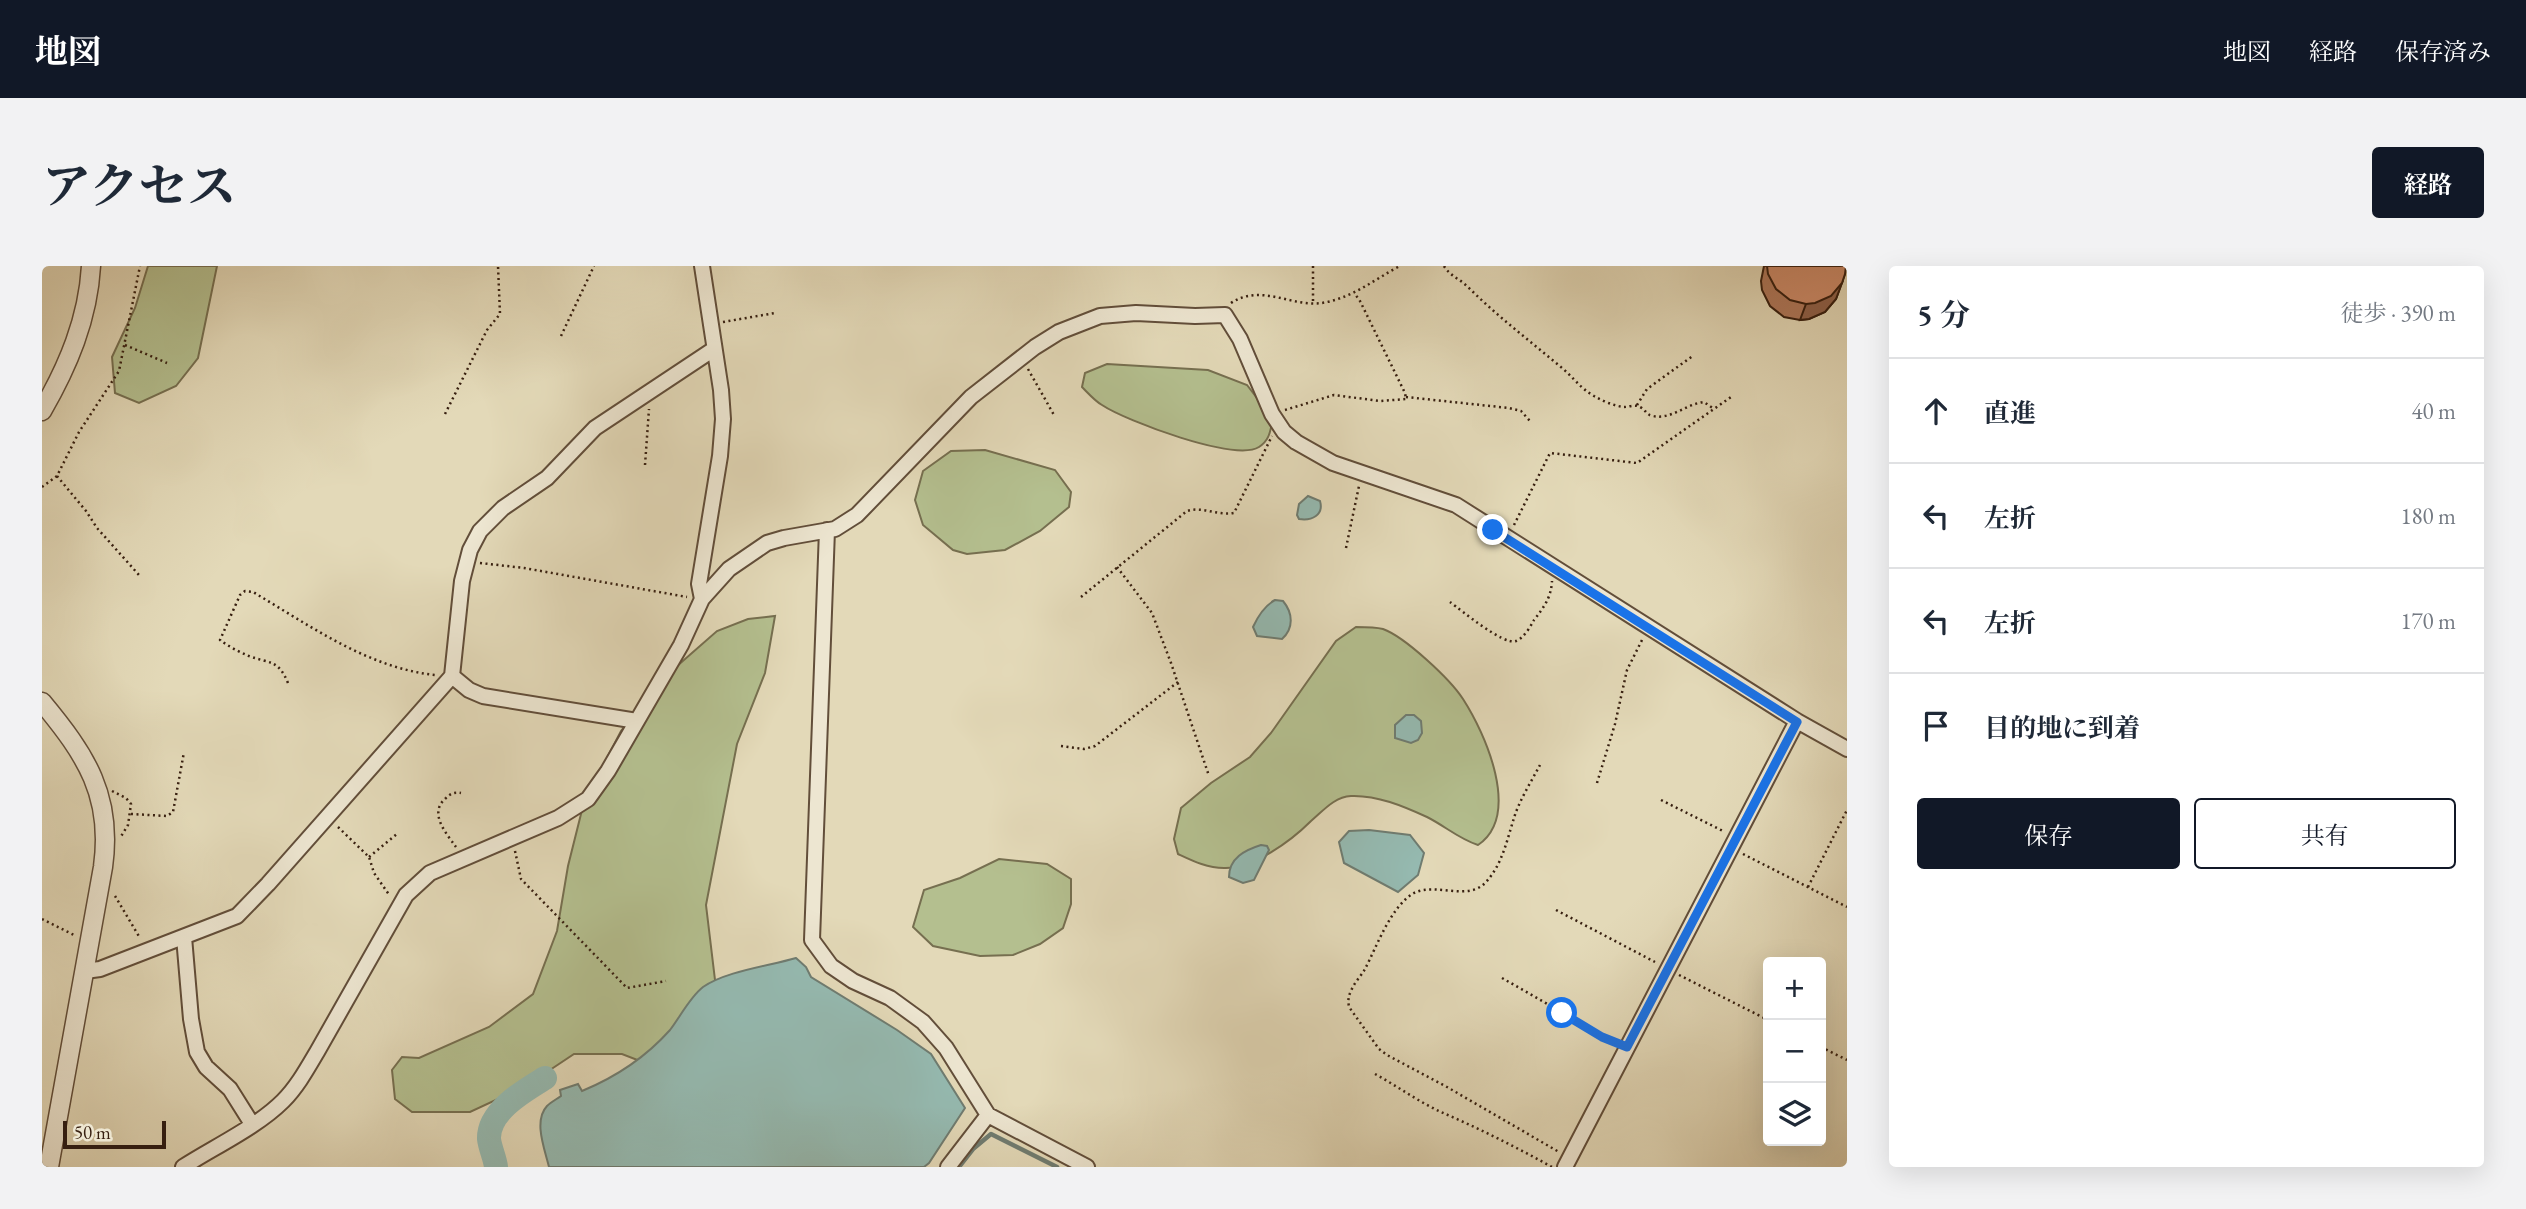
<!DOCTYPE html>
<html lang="ja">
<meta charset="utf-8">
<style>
body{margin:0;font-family:"EB Garamond","Noto Serif JP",serif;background:#f2f2f3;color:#1f2937}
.controls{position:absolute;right:21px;bottom:21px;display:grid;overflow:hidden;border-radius:7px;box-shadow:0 7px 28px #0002}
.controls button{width:63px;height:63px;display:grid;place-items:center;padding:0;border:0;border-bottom:2px solid #e0e1e3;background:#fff;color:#1f2937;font:35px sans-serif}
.scale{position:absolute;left:21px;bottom:18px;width:103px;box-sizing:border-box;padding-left:7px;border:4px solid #371f10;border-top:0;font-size:19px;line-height:24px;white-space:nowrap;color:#371f10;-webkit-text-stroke:5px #ede6d1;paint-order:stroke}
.stop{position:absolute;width:21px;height:21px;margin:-16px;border:5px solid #1a73e8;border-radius:50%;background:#fff}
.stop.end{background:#1a73e8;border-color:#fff;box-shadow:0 2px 7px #0008}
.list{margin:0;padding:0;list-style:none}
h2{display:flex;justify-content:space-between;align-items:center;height:91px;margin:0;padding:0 28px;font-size:30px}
h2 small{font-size:23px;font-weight:400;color:#747a83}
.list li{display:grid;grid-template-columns:46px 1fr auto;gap:21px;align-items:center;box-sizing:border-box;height:105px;padding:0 28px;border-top:2px solid #e0e1e3}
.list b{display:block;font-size:26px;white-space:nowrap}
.list em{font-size:23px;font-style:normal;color:#747a83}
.actions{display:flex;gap:14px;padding:21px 28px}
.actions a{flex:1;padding:16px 0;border:2px solid #111827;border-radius:7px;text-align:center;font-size:24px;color:#111827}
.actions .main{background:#111827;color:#fff}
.icon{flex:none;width:38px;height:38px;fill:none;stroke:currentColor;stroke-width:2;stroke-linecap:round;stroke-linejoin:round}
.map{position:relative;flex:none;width:1805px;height:901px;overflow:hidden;border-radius:7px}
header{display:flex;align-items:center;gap:42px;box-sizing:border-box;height:98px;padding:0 35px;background:#111827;color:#fff}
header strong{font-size:33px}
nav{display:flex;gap:38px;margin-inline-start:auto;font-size:24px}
.intro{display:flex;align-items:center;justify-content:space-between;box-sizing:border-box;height:168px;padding:0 42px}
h1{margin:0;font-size:49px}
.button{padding:18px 32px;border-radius:7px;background:#111827;color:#fff;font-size:24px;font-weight:700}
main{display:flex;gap:42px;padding:0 42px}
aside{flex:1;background:#fff;border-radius:7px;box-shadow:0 7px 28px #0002}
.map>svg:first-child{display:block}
</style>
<header>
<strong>地図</strong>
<nav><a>地図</a><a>経路</a><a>保存済み</a></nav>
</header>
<div class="intro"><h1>アクセス</h1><a class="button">経路</a></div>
<main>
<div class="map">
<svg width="1805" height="901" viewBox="0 0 1805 901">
<rect width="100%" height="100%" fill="#e3d9b8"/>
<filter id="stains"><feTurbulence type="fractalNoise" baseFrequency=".00286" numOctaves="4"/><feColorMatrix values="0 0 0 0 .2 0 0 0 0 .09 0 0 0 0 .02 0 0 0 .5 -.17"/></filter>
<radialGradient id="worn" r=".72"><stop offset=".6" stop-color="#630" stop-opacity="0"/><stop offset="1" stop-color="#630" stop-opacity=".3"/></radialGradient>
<path fill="#b4bf8f" stroke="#766f50" stroke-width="2" d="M106 0H175L156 92 134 120 97 137 73 127 70 91 93 42Z
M1065 98 1166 104 1205 119 1231 153C1228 165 1228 174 1217 181 1193 196 1084 155 1060 139 1053 135 1046 127 1040 121L1043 107Z
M943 184 1013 204 1029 226 1027 241 998 265 963 284 925 288 911 284 881 259 873 234 881 205 909 185Z
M733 350 723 407 695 478 664 639 673 714 665 765 629 807 580 788H532L484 820 428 846H370L353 833 350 804 360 791 377 792 447 761 491 728 515 665 526 600 542 536 579 465 618 415 675 365 706 353Z
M1314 361C1323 361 1333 361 1341 363 1363 371 1408 413 1421 433 1443 467 1480 549 1436 579 1417 573 1403 560 1385 551 1361 540 1335 529 1309 530 1292 531 1281 545 1269 555 1249 575 1211 603 1182 602 1165 602 1151 595 1136 588L1132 573 1139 542 1169 517 1208 491 1229 467 1294 375Z
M957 593 1005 598 1029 613V638L1021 662 998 678 971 689 938 690 891 680 871 661 882 624 918 612Z"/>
<path fill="#95bab1" stroke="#6f7c71" stroke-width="2" d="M1266 230 1278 235C1282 249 1270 255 1257 253L1255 249 1257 238Z
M1233 334 1241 335C1251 347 1252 362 1240 373L1215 370 1211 361C1216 350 1222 340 1233 334Z
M1364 449H1372L1379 455 1380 467 1376 474 1369 477 1353 472V459Z
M1327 564 1368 569 1382 587 1376 609 1356 626 1302 597 1297 576 1307 565Z
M1219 579 1225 580 1227 584 1212 614 1201 617 1187 611C1187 592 1203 584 1219 579Z
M754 692 764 701 769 711 855 764 889 788 923 842 887 897 882 901H507C503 884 491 855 505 840 509 836 515 833 519 830L518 824 536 818 540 825C574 811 603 792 628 764 638 751 648 731 661 721 684 705 727 700 754 692Z"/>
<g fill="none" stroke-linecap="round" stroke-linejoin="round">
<path stroke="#6f7c71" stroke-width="4.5" d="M917 901 931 883 949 868 1015 901"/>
<path stroke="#95bab1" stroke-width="24" d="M454 901C453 892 448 882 447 873 446 845 482 825 503 812"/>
<defs>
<path id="minor" d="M660 0 679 124 681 153 678 190 657 318 660 333
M785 264 770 674 789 700 811 715 848 732 881 756 904 782 946 849 1045 901
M410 410 427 424 441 430 595 455
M142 671 149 753 155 786 164 801 188 823 210 858
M43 705 58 703 195 650 226 618 410 410 420 315 428 284 438 265 461 242 505 212 553 162 672 83
M141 901C172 881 215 861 241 835 255 821 265 803 275 786L364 629 388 607 516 552 546 533 566 505 639 379 660 333 687 303 725 277 742 272 793 263 815 249 929 131 993 81 1017 66 1058 50 1094 47 1153 50 1183 49 1198 73 1230 148 1242 166 1254 176 1291 197 1414 239 1755 455 1805 483
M906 901 946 849
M1523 901 1755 455"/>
<path id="tertiary" d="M0 145C26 100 46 53 49 0
M0 436C44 489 71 530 61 601L7 901"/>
</defs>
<use href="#minor" stroke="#624e3a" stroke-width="18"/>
<use href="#tertiary" stroke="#624e3a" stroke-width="21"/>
<path stroke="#371f10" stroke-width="2.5" stroke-dasharray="2 3.5" stroke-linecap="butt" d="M1271 0V37
M1402 0C1408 10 1418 13 1426 21 1455 50 1488 75 1520 102 1531 111 1538 122 1552 130 1561 135 1572 140 1582 141 1587 141 1593 138 1598 141 1604 144 1604 149 1611 150 1629 154 1644 138 1662 136L1672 143
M1189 37C1221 16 1252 44 1285 36 1313 30 1333 13 1358 0
M681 56 733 47
M519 70 552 0
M83 79 125 97
M986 103 1012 149
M1364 131 1467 142 1479 145 1488 155
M1595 139 1605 123 1652 89
M1243 144 1292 129 1338 135 1364 133 1363 127 1318 35 1313 28
M403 148 445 64 458 48 456 0
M603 199 607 143
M15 210 44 245 55 262 97 309
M0 221 15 210 37 166 77 105 98 0
M1472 259 1508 187 1595 197 1689 131
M1304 282 1317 220
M438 297 482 302 645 331
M1075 301 1110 347 1129 397 1167 510
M1039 331 1145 245C1161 240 1175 250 1192 247L1230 170
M1408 336C1419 344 1462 380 1474 375 1482 372 1488 361 1492 354 1502 341 1509 332 1510 315
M246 417C236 393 228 398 207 390 197 386 186 380 178 374L198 329 203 325 211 326C267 359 326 402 393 409
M1019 480 1042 483 1053 480 1136 416
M1498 499C1489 516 1477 535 1472 552 1465 574 1460 599 1444 616 1426 636 1394 616 1372 627 1349 640 1335 680 1323 703 1319 710 1312 717 1309 725 1306 731 1306 735 1307 741L1337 783 1345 789 1405 821 1517 886
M1555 517 1573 458 1585 404 1600 374
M70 525 84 532 89 538 86 559 78 572
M1619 534 1681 565
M89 548 125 550 131 546 142 486
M296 561 327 591 332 607 348 630
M414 581C404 567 386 547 404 532 409 527 413 526 419 527
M473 585 479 613 585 722 624 715
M1701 588 1805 641
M327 591 356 567
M1766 621 1805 544
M73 630 98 672
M1514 644 1613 696
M0 653 34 670
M1637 709 1726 754
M1460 712 1572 776
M1779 781 1805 794
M1333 808C1355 820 1377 836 1399 846 1436 862 1474 881 1510 901"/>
<use href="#minor" stroke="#ede6d1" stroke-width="14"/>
<use href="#tertiary" stroke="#ede6d1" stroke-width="18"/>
</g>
<path fill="#af785b" stroke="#371f10" stroke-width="2" d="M1722 0H1804L1803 8 1794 33 1783 46 1767 53 1758 54 1742 51 1728 40 1720 24 1719 15Z"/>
<path fill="#8f614a" stroke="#371f10" stroke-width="2" d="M1800 17 1794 33 1783 46 1767 53 1758 54 1764 38Z"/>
<path fill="#cc8b6a" stroke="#371f10" stroke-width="2" d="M1725 0H1804L1803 8 1800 17 1789 30 1773 37 1764 38 1748 34 1734 23 1726 8Z"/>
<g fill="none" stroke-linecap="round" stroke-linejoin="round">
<path stroke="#1a73e8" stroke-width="9" d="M1451 264 1755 456 1585 781 1560 771 1520 747"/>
</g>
<rect width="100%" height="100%" filter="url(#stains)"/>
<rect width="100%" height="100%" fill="url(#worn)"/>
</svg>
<div class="controls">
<button>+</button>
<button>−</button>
<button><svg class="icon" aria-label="layers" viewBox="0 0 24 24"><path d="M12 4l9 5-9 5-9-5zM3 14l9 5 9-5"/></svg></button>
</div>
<div class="scale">50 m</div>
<div class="stop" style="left:1520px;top:747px"></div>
<div class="stop end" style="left:1451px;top:264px"></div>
</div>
<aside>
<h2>5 分<small>徒歩 · 390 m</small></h2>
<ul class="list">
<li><svg class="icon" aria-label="ahead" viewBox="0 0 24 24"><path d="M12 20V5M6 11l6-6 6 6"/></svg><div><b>直進</b></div><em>40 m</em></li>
<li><svg class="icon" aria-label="left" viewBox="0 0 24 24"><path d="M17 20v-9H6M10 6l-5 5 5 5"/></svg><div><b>左折</b></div><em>180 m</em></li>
<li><svg class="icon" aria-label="left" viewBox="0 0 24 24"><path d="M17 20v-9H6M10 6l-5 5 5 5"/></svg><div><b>左折</b></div><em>170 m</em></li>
<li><svg class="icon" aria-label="arrive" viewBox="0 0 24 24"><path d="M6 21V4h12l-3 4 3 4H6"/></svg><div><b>目的地に到着</b></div></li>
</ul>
<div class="actions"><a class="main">保存</a><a>共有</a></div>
</aside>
</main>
